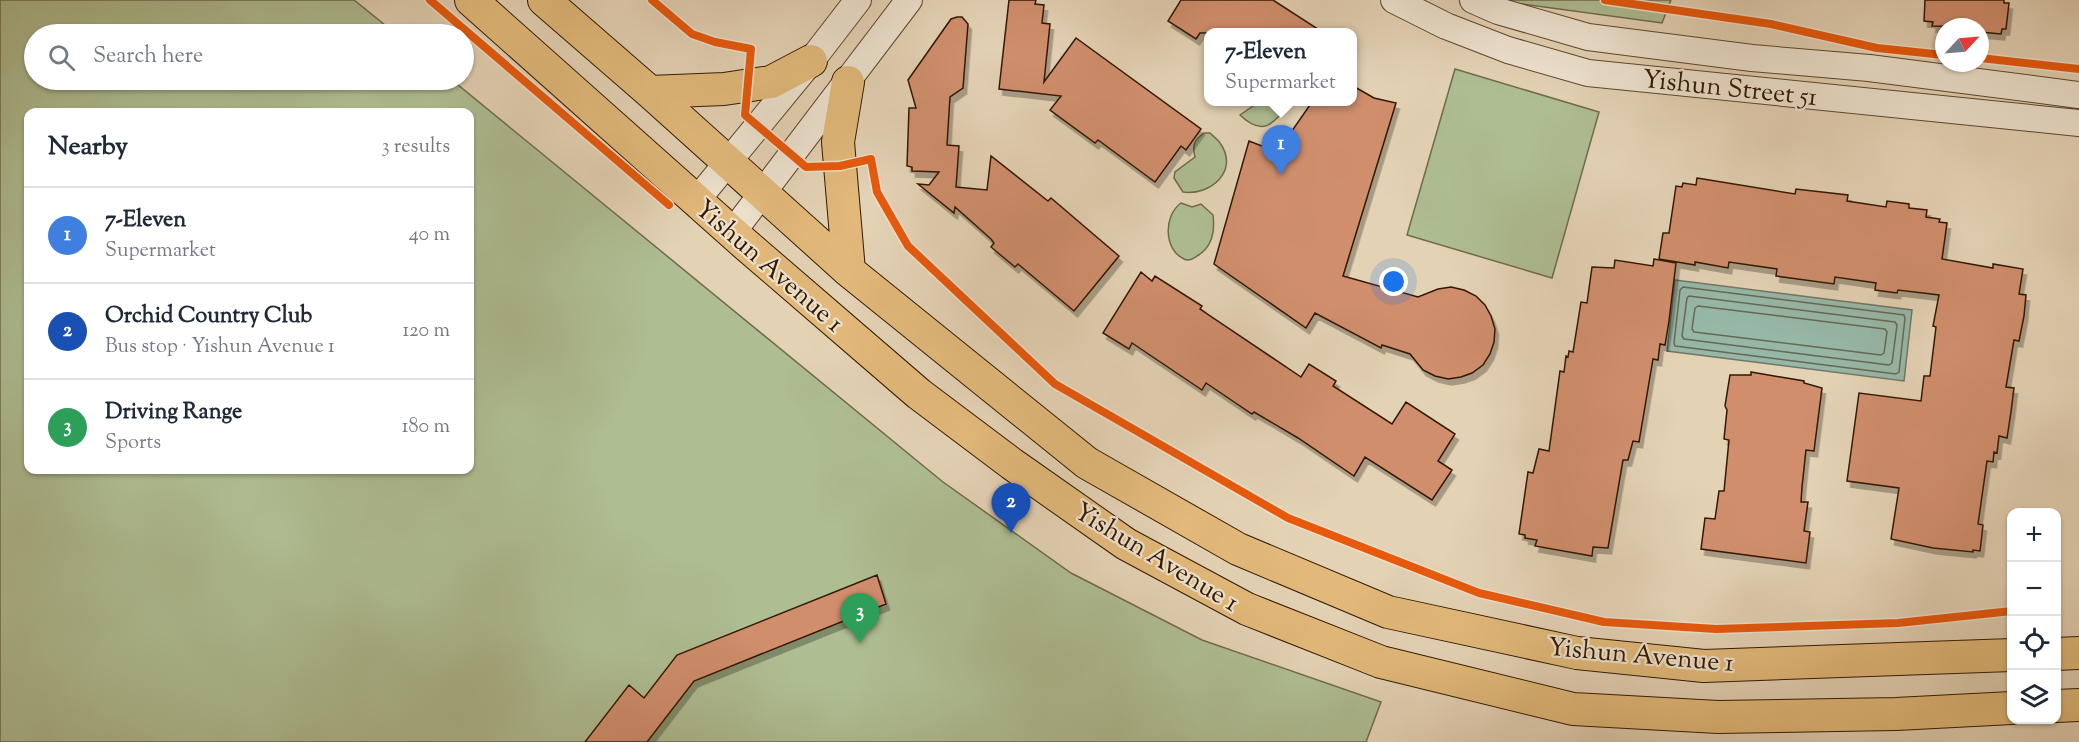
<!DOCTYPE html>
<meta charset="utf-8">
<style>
body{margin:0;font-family:"Sorts Mill Goudy",serif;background:#f6f6f7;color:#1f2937}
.controls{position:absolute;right:18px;bottom:18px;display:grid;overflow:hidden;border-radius:12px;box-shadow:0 2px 4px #0004}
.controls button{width:54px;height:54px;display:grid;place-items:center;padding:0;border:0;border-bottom:2px solid #e0e1e3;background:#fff;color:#1f2937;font:30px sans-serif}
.compass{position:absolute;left:1935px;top:18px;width:54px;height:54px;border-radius:50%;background:#fff;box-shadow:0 2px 4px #0004;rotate:64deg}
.you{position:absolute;left:1394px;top:282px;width:21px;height:21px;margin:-15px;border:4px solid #fff;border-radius:50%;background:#1a73e8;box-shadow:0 0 0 9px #1a73e833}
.badge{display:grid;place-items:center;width:39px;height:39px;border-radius:50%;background:#ea580c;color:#fff;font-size:20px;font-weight:700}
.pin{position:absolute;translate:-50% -50px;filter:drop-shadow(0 2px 3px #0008)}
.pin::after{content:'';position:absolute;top:32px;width:21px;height:18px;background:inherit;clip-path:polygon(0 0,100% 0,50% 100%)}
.popup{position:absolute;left:1204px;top:28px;width:153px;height:78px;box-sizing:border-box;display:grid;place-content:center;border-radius:12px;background:#fff;filter:drop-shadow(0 2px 4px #0005);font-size:20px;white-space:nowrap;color:#747a83}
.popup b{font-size:22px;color:#1f2937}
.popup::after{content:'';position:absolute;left:50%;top:100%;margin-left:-12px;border:12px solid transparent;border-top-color:#fff}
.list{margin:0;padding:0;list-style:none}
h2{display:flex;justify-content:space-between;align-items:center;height:78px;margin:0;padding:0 24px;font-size:26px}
h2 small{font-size:20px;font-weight:400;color:#747a83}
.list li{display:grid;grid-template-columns:39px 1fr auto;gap:18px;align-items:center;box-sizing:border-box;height:96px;padding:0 24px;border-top:2px solid #e0e1e3}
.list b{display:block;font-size:22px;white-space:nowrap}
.list p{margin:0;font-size:20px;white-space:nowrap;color:#747a83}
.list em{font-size:20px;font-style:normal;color:#747a83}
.icon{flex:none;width:33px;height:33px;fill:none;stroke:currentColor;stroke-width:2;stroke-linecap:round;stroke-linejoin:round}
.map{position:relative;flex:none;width:2079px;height:742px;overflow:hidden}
.search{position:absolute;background:#fff;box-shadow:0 2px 4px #0004;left:24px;top:24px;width:450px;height:66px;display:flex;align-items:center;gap:15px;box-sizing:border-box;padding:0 21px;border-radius:33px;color:#747a83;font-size:22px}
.panel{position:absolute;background:#fff;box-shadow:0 2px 4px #0004;left:24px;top:108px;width:450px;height:366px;border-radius:12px}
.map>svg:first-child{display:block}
</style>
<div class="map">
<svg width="2079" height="742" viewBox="0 0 2079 742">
<defs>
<filter id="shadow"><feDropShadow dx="3.5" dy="6" stdDeviation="0" flood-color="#0004"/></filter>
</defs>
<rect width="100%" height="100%" fill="#e4d2b5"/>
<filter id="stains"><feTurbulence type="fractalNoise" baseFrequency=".00333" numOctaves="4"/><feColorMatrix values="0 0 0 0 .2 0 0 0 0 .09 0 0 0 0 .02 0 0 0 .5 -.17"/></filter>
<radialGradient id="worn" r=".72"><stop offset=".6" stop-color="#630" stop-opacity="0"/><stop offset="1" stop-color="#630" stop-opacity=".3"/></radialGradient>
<path fill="#aebd92" stroke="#706b49" stroke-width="1.5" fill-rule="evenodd" d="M0 0H354L396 34H34V80H452L943 482 1071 573 1202 640 1381 702 1366 742H0ZM28 112H470V470H28Z
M1510 0H1671L1662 23 1515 3Z
M1455 69 1599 112 1552 278 1407 235Z
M1259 102H1290C1274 123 1264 138 1240 115Z
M1204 133H1210C1213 136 1218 140 1220 143 1240 171 1210 196 1183 192L1174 178 1175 172 1195 157C1192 146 1194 140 1204 133Z
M1181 203 1192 207 1201 204 1213 215C1215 231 1213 247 1197 256 1194 258 1189 262 1184 259 1164 250 1163 216 1181 203Z"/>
<path fill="#97b8a8" stroke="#6f7865" stroke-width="1.5" d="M1675 280 1912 310 1904 381 1667 351Z"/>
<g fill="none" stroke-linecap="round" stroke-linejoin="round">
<path stroke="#656854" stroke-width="1.5" d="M1683 287 1904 315 1905 318 1899 372 1896 374 1675 346 1674 343 1680 290Z
M1689 296 1895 322 1897 325 1892 363 1889 365 1684 339 1682 336 1687 298Z
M1698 306 1885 329 1887 332 1884 353 1881 355 1694 332 1692 329 1695 308Z"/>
</g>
<path fill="#d08e6d" stroke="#331900" stroke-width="1.5" filter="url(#shadow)" d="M1009 0H1036L1035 4 1044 5 1042 23 1050 24 1044 82 1076 38 1201 129 1186 150 1181 146 1155 182 1098 140 1095 143 1050 110 1061 96 999 89Z
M1181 0H1273L1324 33H1200L1196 39 1168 21Z
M1925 0H2004V3H2009L2006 29H2002L2001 34 1980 32V27L1932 26 1933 22 1924 21Z
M957 17H962L968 24 963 88 950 97 947 145 959 146 956 187 987 190 991 156 1048 201 1051 198 1119 256 1074 311 1018 264 1015 267 991 247 994 243 991 239 955 207 954 213 918 184 929 185 939 172 912 171V167L907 166 909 108H916L908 80 951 19Z
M1353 86 1374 98 1396 103 1343 276 1418 297 1438 289 1451 287 1464 290 1476 296 1485 305 1491 316 1495 329 1494 342 1490 354 1483 365 1472 373 1461 377 1448 379 1435 376 1423 370 1410 354 1382 345 1381 348 1315 313 1306 328 1214 264 1249 141 1267 148 1276 146 1285 141 1312 102H1353Z
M1697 178 1795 194 1796 189 1848 195 1847 201 1886 207 1887 201 1909 204V208L1927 210 1926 217 1940 219 1939 222 1947 223 1942 259 1993 268V264L2023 269 2019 294 2026 295 2024 316 2019 341 2014 340 2006 387 2014 388 2011 412 2007 438 1999 436 1997 453 1994 452 1993 462 1987 461 1978 524 1983 525 1980 551 1973 550V552L1933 548 1891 539 1899 488 1847 481 1859 393 1921 401 1924 376H1930L1936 327 1933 326 1939 295 1898 290 1897 293 1875 290 1876 283 1835 277 1834 284 1776 276 1777 269 1729 262 1728 268 1695 262V265L1659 259 1663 233H1669L1676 186 1682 187 1683 183 1696 185Z
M1654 259 1676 263 1669 321 1665 345 1660 344 1658 360 1653 359 1639 442 1633 441 1628 460H1623L1608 548 1593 547 1592 556 1535 546 1537 540 1525 538V535L1519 534 1528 472 1533 473 1539 449 1549 451 1560 371 1564 372 1566 356 1568 357 1569 351 1573 352 1581 302 1587 303 1592 267 1614 268 1615 260 1653 266Z
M1141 272 1152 281 1155 276 1202 306 1200 309 1301 377 1309 364 1336 381 1333 386 1392 424 1406 402 1455 434 1438 461 1452 470 1432 500 1365 457 1354 476 1298 438 1254 412 1252 414 1206 383 1202 390 1132 343 1129 349 1103 333Z
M1751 372 1804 381V383L1822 388 1814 451 1806 450 1802 487 1801 502H1808L1804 531 1810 532 1806 563 1701 549 1705 518 1715 519 1719 491H1724L1729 440 1724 439 1727 410 1725 406 1730 375H1751Z
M877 575 886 604 694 681 647 742H585L629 685 644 698 677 655Z"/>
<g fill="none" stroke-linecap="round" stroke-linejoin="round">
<defs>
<path id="minor" d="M1394 0 1446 26 1508 50 1588 73 2079 123
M1473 0 1498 11 1588 37 1752 58 1869 68 2079 95
M696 201 811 61 858 0
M732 233 909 0"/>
<path id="major" d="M471 0 745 244 919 394 1012 464 1126 544 1247 609 1381 662 1573 709 1718 717 1896 714 2012 708
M544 0 650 92 849 271 1087 463 1238 549 1388 612 1577 653 1704 666 2012 655
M848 82 838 142 849 271
M650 92 724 89 771 82 811 61
M2056 654 2079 653
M2056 706 2079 705"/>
</defs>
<use href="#minor" stroke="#5f472d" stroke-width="28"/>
<use href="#major" stroke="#331900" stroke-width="34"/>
<use href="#minor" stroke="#ede2cf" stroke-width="26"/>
<use href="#major" stroke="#e2b97a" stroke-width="32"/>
<defs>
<path id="cycleway" d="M430 0 669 205
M652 0 692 34 715 42 751 49 745 115 806 167 840 166 871 159 877 192 908 246 1055 384 1288 518 1479 593 1604 622 1716 629 1898 623 2012 611
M1605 0 1771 24 1877 48 1944 55
M1980 58 2079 69"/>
</defs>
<use href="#cycleway" stroke="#ede2cf" stroke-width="11"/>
<use href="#cycleway" stroke="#e8590c" stroke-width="8"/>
</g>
<g text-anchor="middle" stroke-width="4.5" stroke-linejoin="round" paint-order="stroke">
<g font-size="26" fill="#331900" stroke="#ede2cf">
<text transform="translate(1730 87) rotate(6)" y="9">Yishun Street 51</text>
<text transform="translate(770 265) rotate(41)" y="9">Yishun Avenue 1</text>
<text transform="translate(1157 556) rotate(31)" y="9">Yishun Avenue 1</text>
<text transform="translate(1641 654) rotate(5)" y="9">Yishun Avenue 1</text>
</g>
</g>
<rect width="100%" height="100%" filter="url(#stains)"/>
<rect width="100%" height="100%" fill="url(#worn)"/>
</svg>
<div class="controls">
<button>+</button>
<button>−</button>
<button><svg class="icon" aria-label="locate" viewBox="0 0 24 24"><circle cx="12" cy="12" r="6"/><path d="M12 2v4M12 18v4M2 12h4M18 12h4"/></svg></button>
<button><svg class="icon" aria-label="layers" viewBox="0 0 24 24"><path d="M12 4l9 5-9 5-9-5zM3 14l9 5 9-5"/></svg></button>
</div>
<svg class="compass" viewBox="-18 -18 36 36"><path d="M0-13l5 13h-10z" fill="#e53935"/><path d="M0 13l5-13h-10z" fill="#747a83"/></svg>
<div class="you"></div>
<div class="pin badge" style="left:1281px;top:175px;background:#3f7fe0">1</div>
<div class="popup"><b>7-Eleven</b>Supermarket</div>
<div class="pin badge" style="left:1011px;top:533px;background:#1a4fb4">2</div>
<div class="pin badge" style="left:860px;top:643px;background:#2e9e5b">3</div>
<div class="search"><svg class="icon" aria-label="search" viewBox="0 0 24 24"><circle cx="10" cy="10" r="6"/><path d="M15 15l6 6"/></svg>Search here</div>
<section class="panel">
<h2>Nearby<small>3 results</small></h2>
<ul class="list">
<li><span class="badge" style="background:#3f7fe0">1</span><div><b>7-Eleven</b><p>Supermarket</p></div><em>40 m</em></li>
<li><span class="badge" style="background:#1a4fb4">2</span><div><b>Orchid Country Club</b><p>Bus stop · Yishun Avenue 1</p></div><em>120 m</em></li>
<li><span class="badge" style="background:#2e9e5b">3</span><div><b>Driving Range</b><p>Sports</p></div><em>180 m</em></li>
</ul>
</section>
</div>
